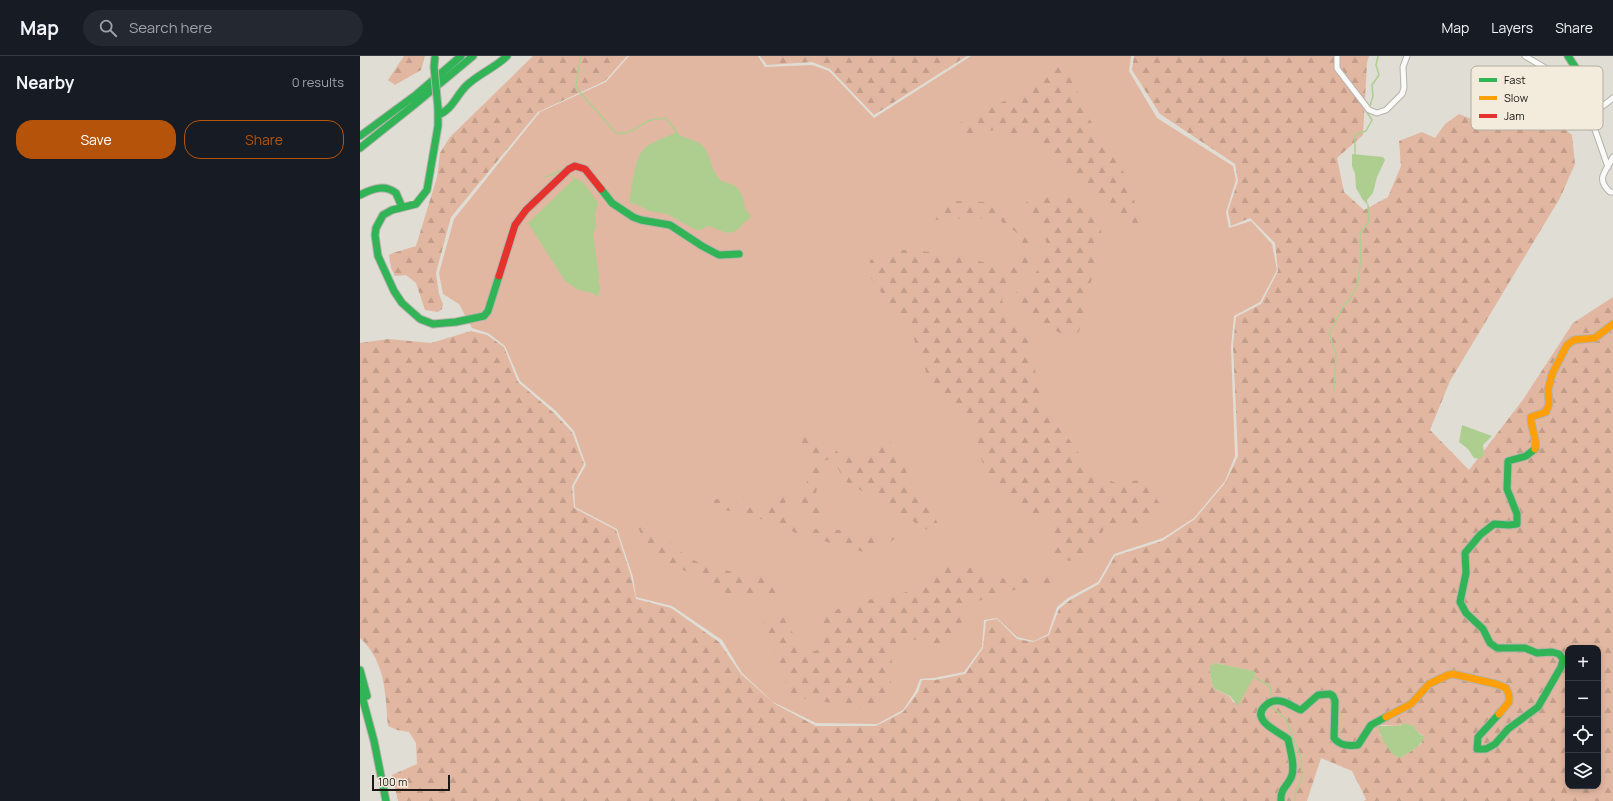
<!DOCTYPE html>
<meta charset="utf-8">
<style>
body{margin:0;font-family:Manrope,sans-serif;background:#242831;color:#f1f3f6}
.controls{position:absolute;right:12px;bottom:12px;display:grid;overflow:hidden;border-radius:8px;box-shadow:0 2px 6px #0003}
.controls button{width:36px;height:36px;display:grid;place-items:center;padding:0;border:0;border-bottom:1px solid #363941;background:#171b24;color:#f1f3f6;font:20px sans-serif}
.scale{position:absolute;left:12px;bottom:10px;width:78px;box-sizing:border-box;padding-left:4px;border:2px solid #1b1813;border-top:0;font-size:11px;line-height:14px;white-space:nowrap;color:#1b1813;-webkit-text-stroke:3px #f3ecdd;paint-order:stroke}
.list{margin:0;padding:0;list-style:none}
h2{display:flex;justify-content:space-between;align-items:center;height:52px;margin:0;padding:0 16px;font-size:17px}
h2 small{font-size:13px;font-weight:400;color:#9ea1a6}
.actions{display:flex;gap:8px;padding:12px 16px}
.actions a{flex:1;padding:9px 0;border:1px solid #b45309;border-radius:16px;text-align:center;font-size:14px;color:#b45309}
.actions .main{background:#b45309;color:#fff}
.icon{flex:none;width:22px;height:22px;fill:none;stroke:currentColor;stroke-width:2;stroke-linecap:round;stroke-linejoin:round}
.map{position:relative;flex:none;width:1253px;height:745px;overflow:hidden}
header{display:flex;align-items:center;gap:24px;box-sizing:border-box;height:56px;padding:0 20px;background:#171b24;border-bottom:1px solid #363941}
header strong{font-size:19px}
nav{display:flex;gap:22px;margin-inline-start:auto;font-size:14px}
.search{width:280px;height:36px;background:#242831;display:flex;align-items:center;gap:10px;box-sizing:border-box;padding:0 14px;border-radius:22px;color:#9ea1a6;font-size:15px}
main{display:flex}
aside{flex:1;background:#171b24}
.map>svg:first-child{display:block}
</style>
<header>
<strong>Map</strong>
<div class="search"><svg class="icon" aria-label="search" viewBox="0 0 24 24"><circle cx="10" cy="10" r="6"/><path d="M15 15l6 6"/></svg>Search here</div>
<nav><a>Map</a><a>Layers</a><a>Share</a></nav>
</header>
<main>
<aside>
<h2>Nearby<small>0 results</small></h2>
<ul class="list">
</ul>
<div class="actions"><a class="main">Save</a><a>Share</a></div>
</aside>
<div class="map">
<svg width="1253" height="745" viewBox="0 0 1253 745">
<defs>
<pattern id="forest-firs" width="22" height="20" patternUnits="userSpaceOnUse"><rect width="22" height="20" fill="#e2b7a1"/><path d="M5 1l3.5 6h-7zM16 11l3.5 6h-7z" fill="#c19d8a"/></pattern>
</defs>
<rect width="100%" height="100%" fill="#e0ddd5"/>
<path fill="#e2b7a1" d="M269 0H398L405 11 452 9 469 15 514 62 611 0H771L769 15 797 62 873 110 876 124 866 156 869 172 891 165 912 188 917 214 900 246 874 260 871 291 875 400 865 425 834 462 803 482 754 498 738 526 708 542 697 551 688 578 674 585 657 581 637 562 624 564 622 591 604 616 574 622 560 623 555 636 543 654 517 668 456 667 413 646 382 617 362 584 312 550 276 541 273 521 257 473 215 451 214 430 226 409 214 375 196 355 160 325 145 290 128 277 112 272 99 248 83 238 79 217 94 163 180 56 246 26Z"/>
<path fill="url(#forest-firs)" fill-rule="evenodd" d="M44 0H65L61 14 35 29 28 24Z
M173 0H267L245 25 178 56 91 161 76 217 79 238 83 248 82 253 78 256 65 254 56 227 46 219 35 220 31 212 29 199 33 197 56 190 77 121 80 97 90 81Z
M400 0H607L514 59 470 13 452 6 407 9Z
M701 0 715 29 725 56 766 120 776 150 782 175 739 137 663 80 635 74 591 81 592 71 648 43 666 31Z
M774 0H1009L1007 6 1003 79 977 102 984 136 1004 154 1028 141 1041 110 1039 85 1062 76 1075 82 1085 68 1099 58 1133 72 1166 66 1185 58 1212 79 1215 108 1200 142 1090 325 1070 374 1109 414 1162 345 1213 267 1253 241V745H1004L1006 743 992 715 961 702 947 745H38L32 719 57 708 56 687 49 676 37 674 28 670C25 637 26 606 0 582V287L28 283 71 287 111 275 127 279 144 291 158 326 194 357 212 376 224 408 212 430 214 452 256 474 271 520 276 543 311 552 359 586 381 618 415 648 456 670H516L543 656 558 636 562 624H575L605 618 623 592 626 565 637 563 657 583 673 586 689 579 699 553 710 544 739 528 755 500 802 485 835 463 865 427 878 400 873 289 876 261 901 248 918 215 915 187 890 162 871 170 868 155 878 125 875 108 800 58 772 14ZM1208 592H1238V730H1208ZM855 607 892 615 896 617 874 647 869 640 853 632 850 617ZM1041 668 1054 670 1058 677 1063 679 1061 688C1052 693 1046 702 1036 700L1020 679 1021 669 1039 670Z
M701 138 736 153 742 179 719 276 706 280C686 269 663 261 652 240L671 224 690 195 682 175 661 151C669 141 689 141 701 138Z
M594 145 625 146 652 157 672 184V203L648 227 642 244 647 260 676 280 672 303 683 346 732 416 758 428 779 424 789 432 800 448 795 463 769 469 745 471 726 507 683 501 695 478 689 462 680 460H661L625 414 611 370 570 326 553 281 509 219 510 204 543 194 574 196 633 208H653L660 200 664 190 656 176 638 163 611 162 573 164 569 156Z
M440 378H451L485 401 501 399 520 382 534 388 550 424 573 457 580 473 575 478 566 473 485 425 472 402 462 406 457 427 456 442 467 451 471 458 460 464 443 460 437 449 451 416 449 403 437 386Z
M421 436H428L424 452 433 466 450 473 480 474 502 480 519 481 541 479 511 498 438 478 412 466 354 451 351 444 363 442 392 452H410Z
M269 459 286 465 327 501 346 510 378 517 398 519 415 529 416 538 389 543 366 537 333 518 300 505 287 489 277 470Z
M592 506 652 525 690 517 698 520 694 528 649 535 632 541 607 548 600 571 592 589 578 595 558 583 543 586 532 601 531 626 522 644 500 652 436 641 426 632 425 616 413 592 408 577 403 567 411 558 427 563 436 585 444 597 459 594 462 580 464 560 488 548 547 536 570 525 576 514Z"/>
<path fill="#aece90" d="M315 77C320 80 339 86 341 88 351 99 350 109 357 120 361 127 368 126 373 129 381 133 385 145 385 153L390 159V163C385 164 384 168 380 171 370 183 360 173 348 170L341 174H336L307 158 289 155 280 150 269 146C272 132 274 106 282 95 290 86 304 82 315 77Z
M992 98 1023 101 1025 104 1017 121 1013 137 1007 144 1008 149 1003 144 996 132 995 118 992 110Z
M215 122 224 127 238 147 235 158 236 171 233 178 239 221 238 225 241 232 238 240 235 239 233 237 218 234 205 225 168 167Z
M1102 369 1132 380 1123 389 1124 399 1120 403 1114 402 1108 393 1099 386Z
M855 607 893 615 896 617 878 650 870 640 853 632 850 617V610Z
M1044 667 1054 670 1058 677 1065 681C1060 691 1049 697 1039 702 1029 698 1021 681 1018 672L1019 670H1039Z"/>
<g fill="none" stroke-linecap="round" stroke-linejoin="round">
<path stroke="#aece90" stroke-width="1.5" d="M221 0 216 29 218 34 256 77C270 79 275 73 286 66 292 63 299 63 306 62L320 81
M1010 50 1013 40 1012 29 1019 19 1016 9 1018 0
M995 100V79L1006 75 1012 64 1006 55
M208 117 215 124
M186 121 204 113
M974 334 976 298 969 278 984 249 990 243 997 230 1001 204 1000 178 1009 165 1008 149
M892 620 910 630 912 644
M912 649 913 652 926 663 941 702 942 723 936 734 935 745"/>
<defs>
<path id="street" d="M977 0V12L979 15 1009 54 1017 57 1026 54 1042 38 1044 32 1043 11 1047 0
M1165 0 1207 25 1221 53C1233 60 1244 49 1253 42
M1230 55 1233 68 1248 111
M1253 101C1246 116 1235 122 1250 136H1253"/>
<path id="fast" d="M1208 0 1221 20 1230 55
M54 49 113 0
M78 52V70L67 134 56 148 32 154 23 159 16 172 15 179 18 200 34 235 42 247 60 263 73 268 96 266 124 260 128 255 139 220
M78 59C92 54 96 40 106 30 118 18 135 12 147 0
M0 80 57 38 101 0
M0 92 59 45
M241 133 252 147 273 161 281 164 310 169 342 190 359 199 379 198
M0 139C12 133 24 128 36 137L42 151
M0 614 7 640
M0 633 14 685 26 745
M1139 658 1118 681 1117 693H1126L1135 688 1148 673 1178 651 1201 611 1203 603 1199 598 1192 596 1177 597 1165 592H1137L1130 587 1123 573 1106 557 1100 546 1106 517 1105 497 1120 479 1134 468 1149 469 1157 468V458L1147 433 1148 405 1166 400 1175 393
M921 745C920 731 929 730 932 719 935 708 930 694 928 683 919 676 890 664 905 650 909 646 915 644 920 645 928 646 934 652 941 654L958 639 970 638 973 640 975 645 974 682C980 690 989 690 998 689L1011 669 1026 661"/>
<path id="slow" d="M1175 393C1178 382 1170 372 1171 361L1186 356 1189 348 1188 334 1192 318 1207 289 1214 284 1235 282 1253 268
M1026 661 1051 648 1069 628 1088 619 1093 618 1136 628 1146 632 1149 639V646L1139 658"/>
<path id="jam" d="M139 220 155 169 166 154 209 113 215 110 225 113 241 133"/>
</defs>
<use href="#street" stroke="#b6b3ad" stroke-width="7"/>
<use href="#fast" stroke="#b6b3ad" stroke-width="9"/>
<use href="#slow" stroke="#b6b3ad" stroke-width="9"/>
<use href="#jam" stroke="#b6b3ad" stroke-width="9"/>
<use href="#street" stroke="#fafaf9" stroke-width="5"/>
<use href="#fast" stroke="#30b455" stroke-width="7"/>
<use href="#slow" stroke="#ff9f0a" stroke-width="7"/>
<use href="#jam" stroke="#e5322d" stroke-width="7"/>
<defs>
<path id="fast-bridge" d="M75 1 74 11 78 52"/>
</defs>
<use href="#fast-bridge" stroke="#b6b3ad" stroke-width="9" stroke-linecap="butt"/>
<use href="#fast-bridge" stroke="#30b455" stroke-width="7"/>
</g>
<rect x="1111" y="10" width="132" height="64" rx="6" fill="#f3ecdd" stroke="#b2aca0" stroke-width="1"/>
<rect x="1119" y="22" width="18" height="4" fill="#30b455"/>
<rect x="1119" y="40" width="18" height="4" fill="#ff9f0a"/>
<rect x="1119" y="58" width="18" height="4" fill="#e5322d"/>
<g font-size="11" fill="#1b1813">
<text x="1144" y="28">Fast</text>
<text x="1144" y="46">Slow</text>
<text x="1144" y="64">Jam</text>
</g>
</svg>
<div class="controls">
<button>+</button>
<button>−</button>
<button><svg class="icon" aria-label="locate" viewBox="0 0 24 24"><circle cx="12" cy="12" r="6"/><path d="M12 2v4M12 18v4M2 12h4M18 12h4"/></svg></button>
<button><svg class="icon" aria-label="layers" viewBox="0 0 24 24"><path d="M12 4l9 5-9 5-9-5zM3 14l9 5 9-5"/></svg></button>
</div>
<div class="scale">100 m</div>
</div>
</main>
